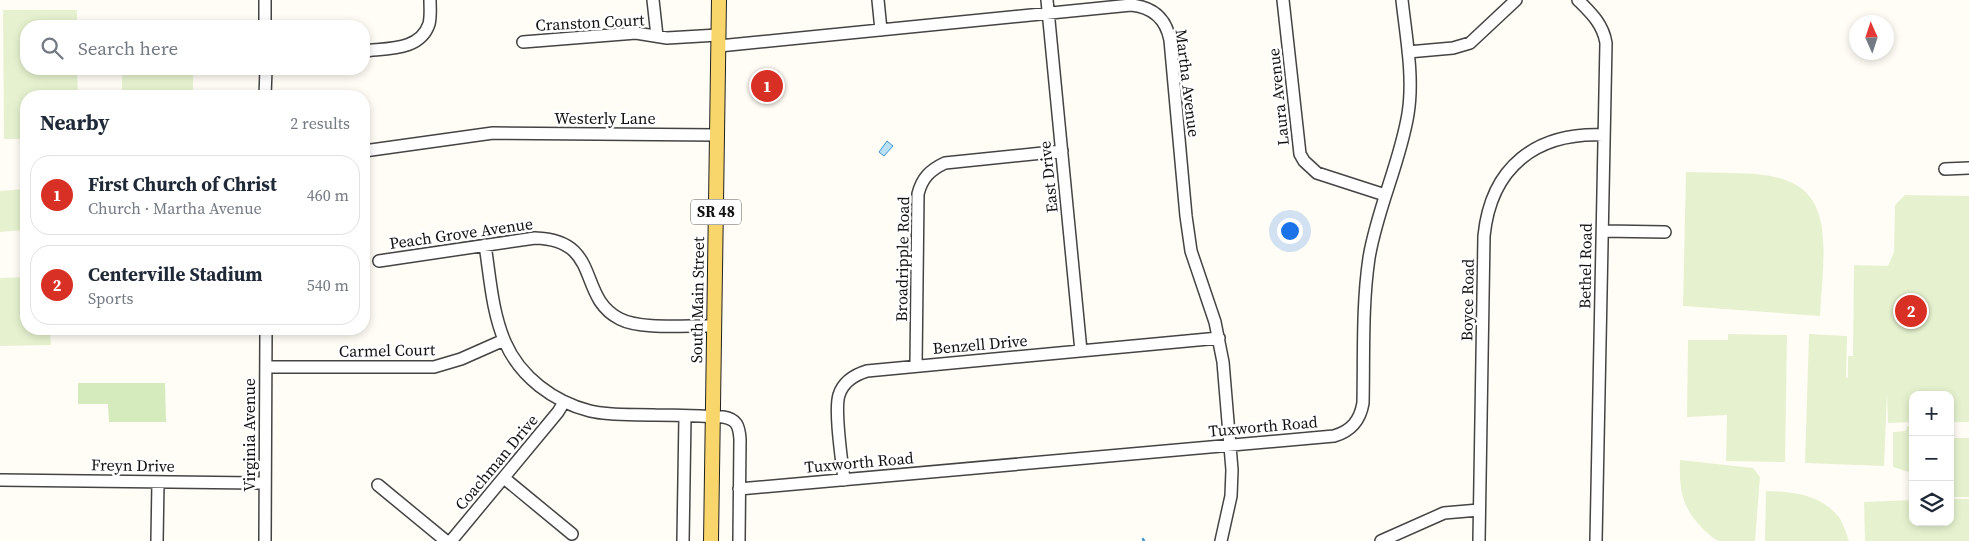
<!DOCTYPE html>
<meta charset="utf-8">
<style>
body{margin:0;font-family:"Source Serif 4",serif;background:#f2f2f3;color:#1f2937}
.controls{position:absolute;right:15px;bottom:15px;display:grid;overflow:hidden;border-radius:10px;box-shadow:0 2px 8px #0003}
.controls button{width:45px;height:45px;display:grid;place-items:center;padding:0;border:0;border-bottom:1px solid #e0e1e3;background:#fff;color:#1f2937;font:25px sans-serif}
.compass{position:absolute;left:1849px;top:15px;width:45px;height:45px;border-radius:50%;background:#fff;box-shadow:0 2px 8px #0003;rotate:357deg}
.you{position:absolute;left:1289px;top:230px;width:18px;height:18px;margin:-12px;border:4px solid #fff;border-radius:50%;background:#1a73e8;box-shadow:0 0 0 8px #1a73e833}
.badge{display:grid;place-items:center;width:32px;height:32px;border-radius:50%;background:#d93025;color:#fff;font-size:16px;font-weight:700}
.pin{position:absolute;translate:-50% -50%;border:2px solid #fff;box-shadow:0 1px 5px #0006}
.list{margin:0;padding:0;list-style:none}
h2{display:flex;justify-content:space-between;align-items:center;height:65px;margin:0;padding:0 20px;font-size:21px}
h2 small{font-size:16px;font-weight:400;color:#747a83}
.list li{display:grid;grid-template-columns:32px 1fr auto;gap:15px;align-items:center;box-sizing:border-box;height:80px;margin:0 10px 10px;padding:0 10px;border:1px solid #e0e1e3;border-radius:20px}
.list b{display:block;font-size:19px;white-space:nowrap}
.list p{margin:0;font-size:16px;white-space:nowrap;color:#747a83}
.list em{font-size:16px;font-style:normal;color:#747a83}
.icon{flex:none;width:28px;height:28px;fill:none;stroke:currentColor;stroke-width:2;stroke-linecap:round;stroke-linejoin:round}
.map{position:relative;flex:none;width:1969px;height:541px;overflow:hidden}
.search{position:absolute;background:#fff;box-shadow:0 2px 8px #0003;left:20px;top:20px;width:350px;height:55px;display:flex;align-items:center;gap:12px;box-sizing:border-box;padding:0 18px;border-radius:20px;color:#747a83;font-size:19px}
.panel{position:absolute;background:#fff;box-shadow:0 2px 8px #0003;left:20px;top:90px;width:350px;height:245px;border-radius:20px}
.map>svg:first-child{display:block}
</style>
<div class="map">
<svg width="1969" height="541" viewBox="0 0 1969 541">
<rect width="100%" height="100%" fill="#fffdf5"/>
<path fill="#d5ebbd" d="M78 383H165L166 422H109L108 404H78Z"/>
<path fill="#e6f2cf" d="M3 10H77V26H26V69H77L78 96H26V139H4Z
M121 23H193V26H121Z
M122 69H193V96H122Z
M1686 172C1702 172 1717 173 1732 173 1782 174 1820 180 1823 239 1825 264 1821 291 1820 316L1683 306Z
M26 189V259L24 230 0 232V191Z
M1905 195 1969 196V422H1950V395H1913V422L1888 423 1887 393 1884 466 1805 463 1809 334 1847 336 1846 377 1848 378V356H1853L1854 265 1888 266 1894 252 1895 205Z
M26 277V329H50L51 345 0 346V278Z
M1728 334 1787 335 1785 462 1726 461 1727 415 1687 417 1688 340H1728Z
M1907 426H1913V453L1910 457 1909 472 1893 467V432L1906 431Z
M1950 438H1969V497H1950Z
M1680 460 1753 468 1760 477 1755 541C1744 541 1731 541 1720 541 1714 540 1709 534 1704 530 1682 508 1679 491 1680 460Z
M1766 491C1794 492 1819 494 1838 516 1843 522 1846 533 1849 541H1765Z
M1950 499H1969V541H1865L1864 502 1913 500V522H1950Z"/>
<path fill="#b9e0f7" stroke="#3f96cf" d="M887 141 893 146 884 156 879 152Z"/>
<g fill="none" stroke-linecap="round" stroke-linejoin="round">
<path stroke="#3f96cf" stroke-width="2.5" d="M1143 539 1144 541"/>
<defs>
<path id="minor" d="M265 0V26
M653 0 657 36
M878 0 881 30
M1047 0 1081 351
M1283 0 1300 154 1304 161 1317 173 1385 195
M1578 0C1591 13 1603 24 1606 43L1596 541
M523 42 636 33 667 38 718 35
M719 46 1131 5C1153 7 1166 19 1170 40L1186 216 1191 251 1215 322 1223 362 1232 470 1231 496 1221 541
M364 51C387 48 420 51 429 24 431 16 430 8 430 0
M1408 52 1453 48 1470 43 1516 0
M265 96 266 69
M364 151 493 133 717 135
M1945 169 1969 168
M1603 231 1665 232
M485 245C490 277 492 312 505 342 520 377 554 402 590 411 611 416 634 414 655 415 678 415 700 416 723 417 737 419 739 426 740 439L739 541
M379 261 535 238C603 240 576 297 620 319 641 330 689 325 714 326
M916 366 918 194C922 178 930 170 945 163L1062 151
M266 367H434L461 359 504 340
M504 478 572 534
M0 480 265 483
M844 480C842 462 834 410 839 395 843 382 854 375 867 371L1219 338
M378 485 446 541
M739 489 1334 436C1351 431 1360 421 1363 403 1364 355 1362 305 1369 258 1377 209 1400 163 1408 114 1414 77 1406 37 1402 0
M157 541 158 482
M265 541 266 329
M451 541 558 412 564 402
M683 541 685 416
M1381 541 1444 513 1479 510
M1479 541 1484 236C1491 167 1536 132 1604 135"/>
<path id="major" d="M711 541 719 0"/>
</defs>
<use href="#minor" stroke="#444" stroke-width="14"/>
<use href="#major" stroke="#222" stroke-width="16"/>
<use href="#minor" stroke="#fff" stroke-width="11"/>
<use href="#major" stroke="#f9d66b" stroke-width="14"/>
</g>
<g text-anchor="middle" stroke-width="5" stroke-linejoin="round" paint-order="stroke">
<rect fill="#fff" stroke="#585858" stroke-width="1" x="691" y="199.5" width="50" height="25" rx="4"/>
<g font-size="15" font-weight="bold" fill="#111">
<text x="716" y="217">SR 48</text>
</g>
<g font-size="16" fill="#111" stroke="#fff">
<text transform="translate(590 22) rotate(-3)" y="6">Cranston Court</text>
<text transform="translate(1188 83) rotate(83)" y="6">Martha Avenue</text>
<text transform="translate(1278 97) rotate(-96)" y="6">Laura Avenue</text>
<text x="605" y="124">Westerly Lane</text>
<text transform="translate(1048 177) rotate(-96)" y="6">East Drive</text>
<text transform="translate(461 233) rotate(-8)" y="6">Peach Grove Avenue</text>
<text transform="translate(902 259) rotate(-89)" y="6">Broadripple Road</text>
<text transform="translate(1585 266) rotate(-89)" y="6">Bethel Road</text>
<text transform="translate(697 300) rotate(-89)" y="6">South Main Street</text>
<text transform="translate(1467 300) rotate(-89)" y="6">Boyce Road</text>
<text transform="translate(980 344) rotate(-5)" y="6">Benzell Drive</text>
<text transform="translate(387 350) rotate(-1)" y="6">Carmel Court</text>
<text transform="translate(1263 426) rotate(-5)" y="6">Tuxworth Road</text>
<text transform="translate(249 435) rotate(-90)" y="6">Virginia Avenue</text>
<text transform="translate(496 462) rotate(-50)" y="6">Coachman Drive</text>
<text transform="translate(859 462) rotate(-5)" y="6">Tuxworth Road</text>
<text transform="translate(133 465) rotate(1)" y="6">Freyn Drive</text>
</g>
</g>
</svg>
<div class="controls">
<button>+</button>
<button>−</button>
<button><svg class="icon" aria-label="layers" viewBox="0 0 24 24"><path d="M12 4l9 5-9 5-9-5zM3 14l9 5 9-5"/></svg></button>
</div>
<svg class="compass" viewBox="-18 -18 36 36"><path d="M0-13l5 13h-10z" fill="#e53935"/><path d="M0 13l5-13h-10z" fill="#747a83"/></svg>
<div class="you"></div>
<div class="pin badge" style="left:767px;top:86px">1</div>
<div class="pin badge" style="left:1911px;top:311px">2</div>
<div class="search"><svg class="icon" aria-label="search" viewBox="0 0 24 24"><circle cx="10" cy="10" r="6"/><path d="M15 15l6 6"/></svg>Search here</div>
<section class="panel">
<h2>Nearby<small>2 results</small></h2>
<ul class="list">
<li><span class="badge">1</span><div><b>First Church of Christ</b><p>Church · Martha Avenue</p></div><em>460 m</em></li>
<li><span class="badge">2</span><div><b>Centerville Stadium</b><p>Sports</p></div><em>540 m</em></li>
</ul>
</section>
</div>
